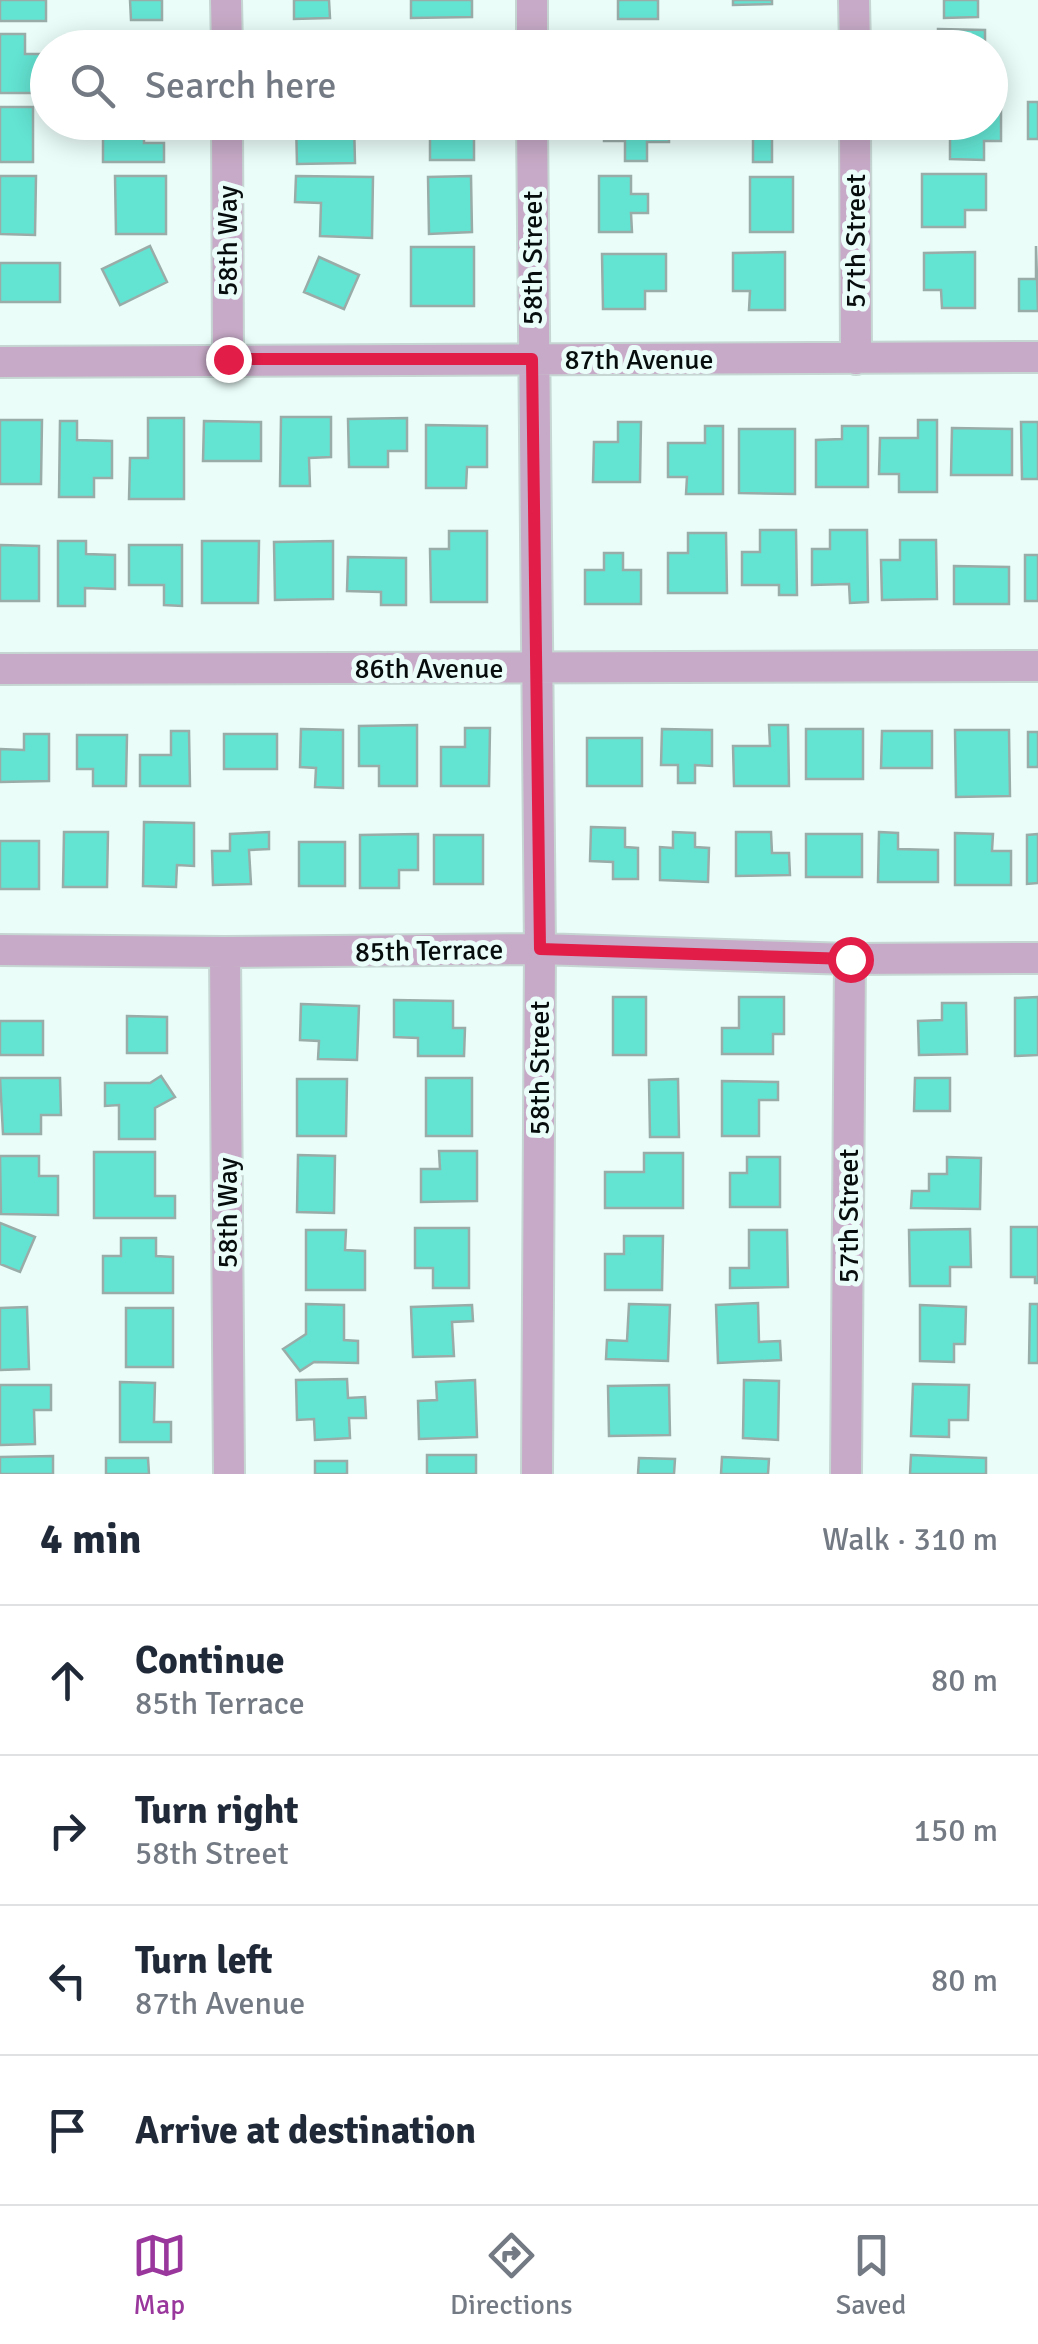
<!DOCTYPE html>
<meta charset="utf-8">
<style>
body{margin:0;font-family:Signika,sans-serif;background:#f2f2f3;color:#1f2937}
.stop{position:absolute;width:30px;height:30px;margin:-22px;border:8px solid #e11d48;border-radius:50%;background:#fff}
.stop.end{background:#e11d48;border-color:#fff;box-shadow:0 2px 10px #0008}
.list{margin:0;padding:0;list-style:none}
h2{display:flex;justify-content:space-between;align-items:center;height:130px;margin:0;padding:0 40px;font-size:42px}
h2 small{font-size:32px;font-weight:400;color:#747a83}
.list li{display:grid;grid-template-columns:65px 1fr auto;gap:30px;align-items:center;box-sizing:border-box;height:150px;padding:0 40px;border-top:2px solid #e0e1e3}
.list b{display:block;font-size:38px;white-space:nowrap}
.list p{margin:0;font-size:32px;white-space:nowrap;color:#747a83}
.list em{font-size:32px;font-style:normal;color:#747a83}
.icon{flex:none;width:55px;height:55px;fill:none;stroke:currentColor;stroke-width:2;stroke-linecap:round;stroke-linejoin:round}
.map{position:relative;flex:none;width:1038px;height:1474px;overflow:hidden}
.search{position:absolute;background:#fff;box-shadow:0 5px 25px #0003;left:30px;right:30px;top:30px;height:110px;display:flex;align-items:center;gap:25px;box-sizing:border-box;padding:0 35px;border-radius:55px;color:#747a83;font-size:38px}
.sheet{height:730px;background:#fff}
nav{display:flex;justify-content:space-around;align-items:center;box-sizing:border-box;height:140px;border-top:2px solid #e0e1e3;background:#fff;font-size:28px;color:#747a83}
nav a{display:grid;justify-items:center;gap:5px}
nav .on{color:#9a379d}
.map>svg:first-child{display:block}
</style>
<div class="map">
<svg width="1038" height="1474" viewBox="0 0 1038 1474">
<rect width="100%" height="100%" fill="#eafdf9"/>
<path fill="#63e3d2" stroke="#9aaca8" stroke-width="2.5" d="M0 0H46V21H0Z
M130 0H162V20H131Z
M294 0H329L330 18 294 19Z
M411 0H472V17L411 18Z
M618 0H658V19H618Z
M733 0H772V4L733 5Z
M944 0H978V17L944 18Z
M938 29 985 30V48H938Z
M606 33 646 34V48H606Z
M757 33H795V48H757Z
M0 34H25V54H44V93H0Z
M297 34 342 35V48H297Z
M422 34H455L456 48H422Z
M159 35V48H126L125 36Z
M1028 102H1038V139H1028Z
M990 104H1001V141H984V160L950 159V123L933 122H990Z
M0 107H33V162H0Z
M103 122H144V143H164V162H103Z
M296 122H354L355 163 297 164Z
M430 122H474V160H430Z
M604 122H669V142H647V161H625V141H604Z
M753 122H790L772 123V162H753Z
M922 174H986V210H965V227H922Z
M0 176H36L35 235 0 234Z
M115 176H166V234H116Z
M296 176 373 177 372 238 320 236 321 203 295 202Z
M471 176 472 232 429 234 428 177Z
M599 176H631V194H648V213H631L632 232H599Z
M750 177H793V232H750Z
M150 246 167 282 120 305 102 269Z
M1036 246 1038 311H1019V279H1036Z
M411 247H474V306H411Z
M785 252V310H749L750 291H733V253Z
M975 252V308H942L941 290H924V253Z
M602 254H666V291H645V309H603Z
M319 257 359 275 344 309 304 292Z
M0 263H60V302H0Z
M281 417H331V457L309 458 310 486H280Z
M148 418H184V499H129L130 458H148Z
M407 418V451H388V467H349L348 419Z
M0 420H42L41 484H0Z
M918 420H937V492H899V474H879L880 438H918Z
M60 421H77V440L112 441V478H94V497H59Z
M204 421 261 422V461H203Z
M618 422H641L640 482H593L594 442H618Z
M1021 422H1038V479H1022Z
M426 425 487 426V467H467L466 488H426Z
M705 426H723V494H686L687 477H668V443H705Z
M842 426H868V487H816V440L842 439Z
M952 428 1012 429V475H951Z
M739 429H795V494L739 493Z
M760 530H796L797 595H779V585H742V552H760Z
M830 530H867L868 602 850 603 849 584 812 585V549H830Z
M449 531H487V602H431L430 549H449Z
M688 533H726L727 593H668V553H688Z
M900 540H936L937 599 882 600 881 560H900Z
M58 541H86V554L115 555V589L85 588V606H58Z
M202 541H259L258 603H202Z
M333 541V599L275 600 274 542Z
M0 545 39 546V601H0Z
M129 545H182V606L164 605V585H129Z
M604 553H623V570H641V604H585V570H604Z
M1025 555H1038V601H1025Z
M348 557 406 558V605H381V592L347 591Z
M954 566 1009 567V604H954Z
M417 725V786H379V766H359V726Z
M769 725H788L789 786H734L733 746H770Z
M465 728H490L489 786H441V747H465Z
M301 729 343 730V788L315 787 316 768 300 767Z
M662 729 712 730V766L695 765V783H678V765H661Z
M806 729H863V779H806Z
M955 730H1009L1010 796 956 797Z
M171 731H189L190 786H140V755H171Z
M882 731H932V768H881Z
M1028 732H1038V767H1028Z
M24 734H49V781L0 782V749L24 750Z
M224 734H277V769H224Z
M77 735H127L126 786H93V769H77Z
M587 738H642V786H587Z
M144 822 194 823V866L177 865 176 887 143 886Z
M591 827 625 828V847L638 848V879H613V862L590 861Z
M64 832H108L107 887H63Z
M269 832V849L249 850 251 884 213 885 212 851H230V834Z
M673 832 695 833V847L709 848 708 882 660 880V847L673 848Z
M736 832H771L772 853H789L790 875 736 876Z
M879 832 898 833V849L938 850V882H878Z
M955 833 993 834 992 851H1011V885H955Z
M418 834V870H399V888H360V835Z
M806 834H862V877H806Z
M1038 834V883L1027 884V835Z
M434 835H483V884H434Z
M0 841H39V889H0Z
M299 842H345V886H299Z
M613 997H646V1055H613Z
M739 997H784V1034H773V1054H722V1028H739Z
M1038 997V1055L1015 1056V998Z
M394 1000 453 1001V1028H465L464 1056H418V1038L394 1037Z
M942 1003H966L967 1054 919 1055 918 1021 942 1020Z
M301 1004 359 1006 357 1060 318 1059 319 1041 300 1040Z
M127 1016 167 1017V1053H127Z
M0 1021H43V1055H0Z
M161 1076 175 1097 155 1108V1139H119V1105L105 1106V1083H150Z
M0 1078H60L61 1115H41V1134H3Z
M426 1078H472V1136H426Z
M915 1078H950V1111H914Z
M297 1079H347L346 1136H297Z
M678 1079 679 1137H650L649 1080Z
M722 1081 778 1082V1100H759V1136H722Z
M439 1151H477V1201L421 1202V1169H440Z
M94 1152H155V1196H175V1218H94Z
M644 1153H683V1208H605V1172H644Z
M298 1155 335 1156 334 1213 297 1212Z
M0 1156H39V1176H58V1215L1 1214Z
M747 1157H780V1207H730V1173H747Z
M947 1157 981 1158 980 1209 911 1208 912 1191H929V1174H947Z
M0 1223 35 1237 20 1272 0 1264Z
M1011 1227H1038V1283H1035V1277H1011Z
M415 1228H469V1288H433V1268H415Z
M970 1229 971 1267H950V1286H910L909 1230Z
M306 1230H346L345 1250 365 1251V1290H306Z
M749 1230H787L788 1287 730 1288V1268H749Z
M624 1236H663L662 1290H605V1254H624Z
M121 1238H156V1256L173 1257V1293H103V1256H121Z
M758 1303 759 1342 780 1341 781 1360 718 1363 716 1305Z
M306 1304 344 1305V1340L358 1341V1363L314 1362 300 1371 283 1349 306 1334Z
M629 1304 670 1305 668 1361 606 1359 607 1340 627 1341Z
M1030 1304H1038V1363H1029Z
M472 1305 473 1321 452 1322 454 1356 413 1357 411 1307Z
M920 1305 966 1307 965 1344H954V1362L920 1361Z
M27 1307 29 1369 0 1370V1308Z
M126 1308H173V1367H126Z
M347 1379 348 1398 365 1397 366 1418H349L350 1438 315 1440 314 1419 297 1420 296 1380Z
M475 1380 477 1437 419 1439 418 1401 437 1400 436 1382Z
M744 1380 779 1381 778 1440 743 1438Z
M120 1382 155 1383 154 1422H171V1442H120Z
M913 1384 969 1385 968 1420H949V1437L911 1436Z
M0 1385H51V1410H34L35 1444 0 1445Z
M669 1385 670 1435 609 1436 608 1386Z
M427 1455H476V1474H427Z
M911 1455 986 1458V1474H910Z
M53 1456V1474H0V1457Z
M722 1457 769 1459 768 1474H721Z
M106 1458H148L149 1474H106Z
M639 1458 675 1459 674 1474H638Z
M315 1461H347V1474H315Z"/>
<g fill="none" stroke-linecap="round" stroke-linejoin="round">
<defs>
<path id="minor" d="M226 0 227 48
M532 0V48
M854 0 855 48
M227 122 228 359
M532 122 540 949 537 1474
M855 122 856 359
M0 362 1038 357
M0 669 1038 666
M0 950 225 952 540 949 850 959 1038 958
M225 952 229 1474
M846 1474 850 959"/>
</defs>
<use href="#minor" stroke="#c6d7d3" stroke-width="34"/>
<use href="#minor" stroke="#c7aac7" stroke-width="30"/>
</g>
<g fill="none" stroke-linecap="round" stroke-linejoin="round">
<path stroke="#e11d48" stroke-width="12" d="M228 359H532L540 949 850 959"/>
</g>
<g text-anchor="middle" stroke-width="10" stroke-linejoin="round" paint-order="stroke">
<g font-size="28" fill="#070d0c" stroke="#eafdf9">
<text transform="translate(227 241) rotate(-90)" y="10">58th Way</text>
<text transform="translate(855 241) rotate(-90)" y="10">57th Street</text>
<text transform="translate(532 258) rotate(-90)" y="10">58th Street</text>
<text x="639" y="369">87th Avenue</text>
<text x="429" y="678">86th Avenue</text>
<text transform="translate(429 950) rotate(-1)" y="10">85th Terrace</text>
<text transform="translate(539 1068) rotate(-90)" y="10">58th Street</text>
<text transform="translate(227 1213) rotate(-90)" y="10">58th Way</text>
<text transform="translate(848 1216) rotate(-90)" y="10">57th Street</text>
</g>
</g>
</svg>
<div class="stop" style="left:850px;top:959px"></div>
<div class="stop end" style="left:228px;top:359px"></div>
<div class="search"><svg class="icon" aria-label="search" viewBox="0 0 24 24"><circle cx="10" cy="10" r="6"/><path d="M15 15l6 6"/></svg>Search here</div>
</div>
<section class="sheet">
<h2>4 min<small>Walk · 310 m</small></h2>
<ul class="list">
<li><svg class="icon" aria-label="ahead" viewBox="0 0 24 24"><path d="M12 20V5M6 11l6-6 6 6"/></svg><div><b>Continue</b><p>85th Terrace</p></div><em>80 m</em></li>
<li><svg class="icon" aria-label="right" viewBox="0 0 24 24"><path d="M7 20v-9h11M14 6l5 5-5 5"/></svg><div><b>Turn right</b><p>58th Street</p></div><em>150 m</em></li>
<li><svg class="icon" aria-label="left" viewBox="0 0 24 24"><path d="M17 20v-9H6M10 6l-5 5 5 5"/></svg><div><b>Turn left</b><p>87th Avenue</p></div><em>80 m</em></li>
<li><svg class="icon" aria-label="arrive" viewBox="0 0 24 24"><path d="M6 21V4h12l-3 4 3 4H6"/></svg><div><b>Arrive at destination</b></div></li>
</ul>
</section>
<nav>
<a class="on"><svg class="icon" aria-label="map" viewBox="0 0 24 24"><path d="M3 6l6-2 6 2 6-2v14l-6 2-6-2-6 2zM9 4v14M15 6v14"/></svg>Map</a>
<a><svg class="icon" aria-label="directions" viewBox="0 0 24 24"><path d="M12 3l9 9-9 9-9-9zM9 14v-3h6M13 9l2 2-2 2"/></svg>Directions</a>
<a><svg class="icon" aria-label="saved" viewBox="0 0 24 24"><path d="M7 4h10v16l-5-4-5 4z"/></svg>Saved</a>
</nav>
